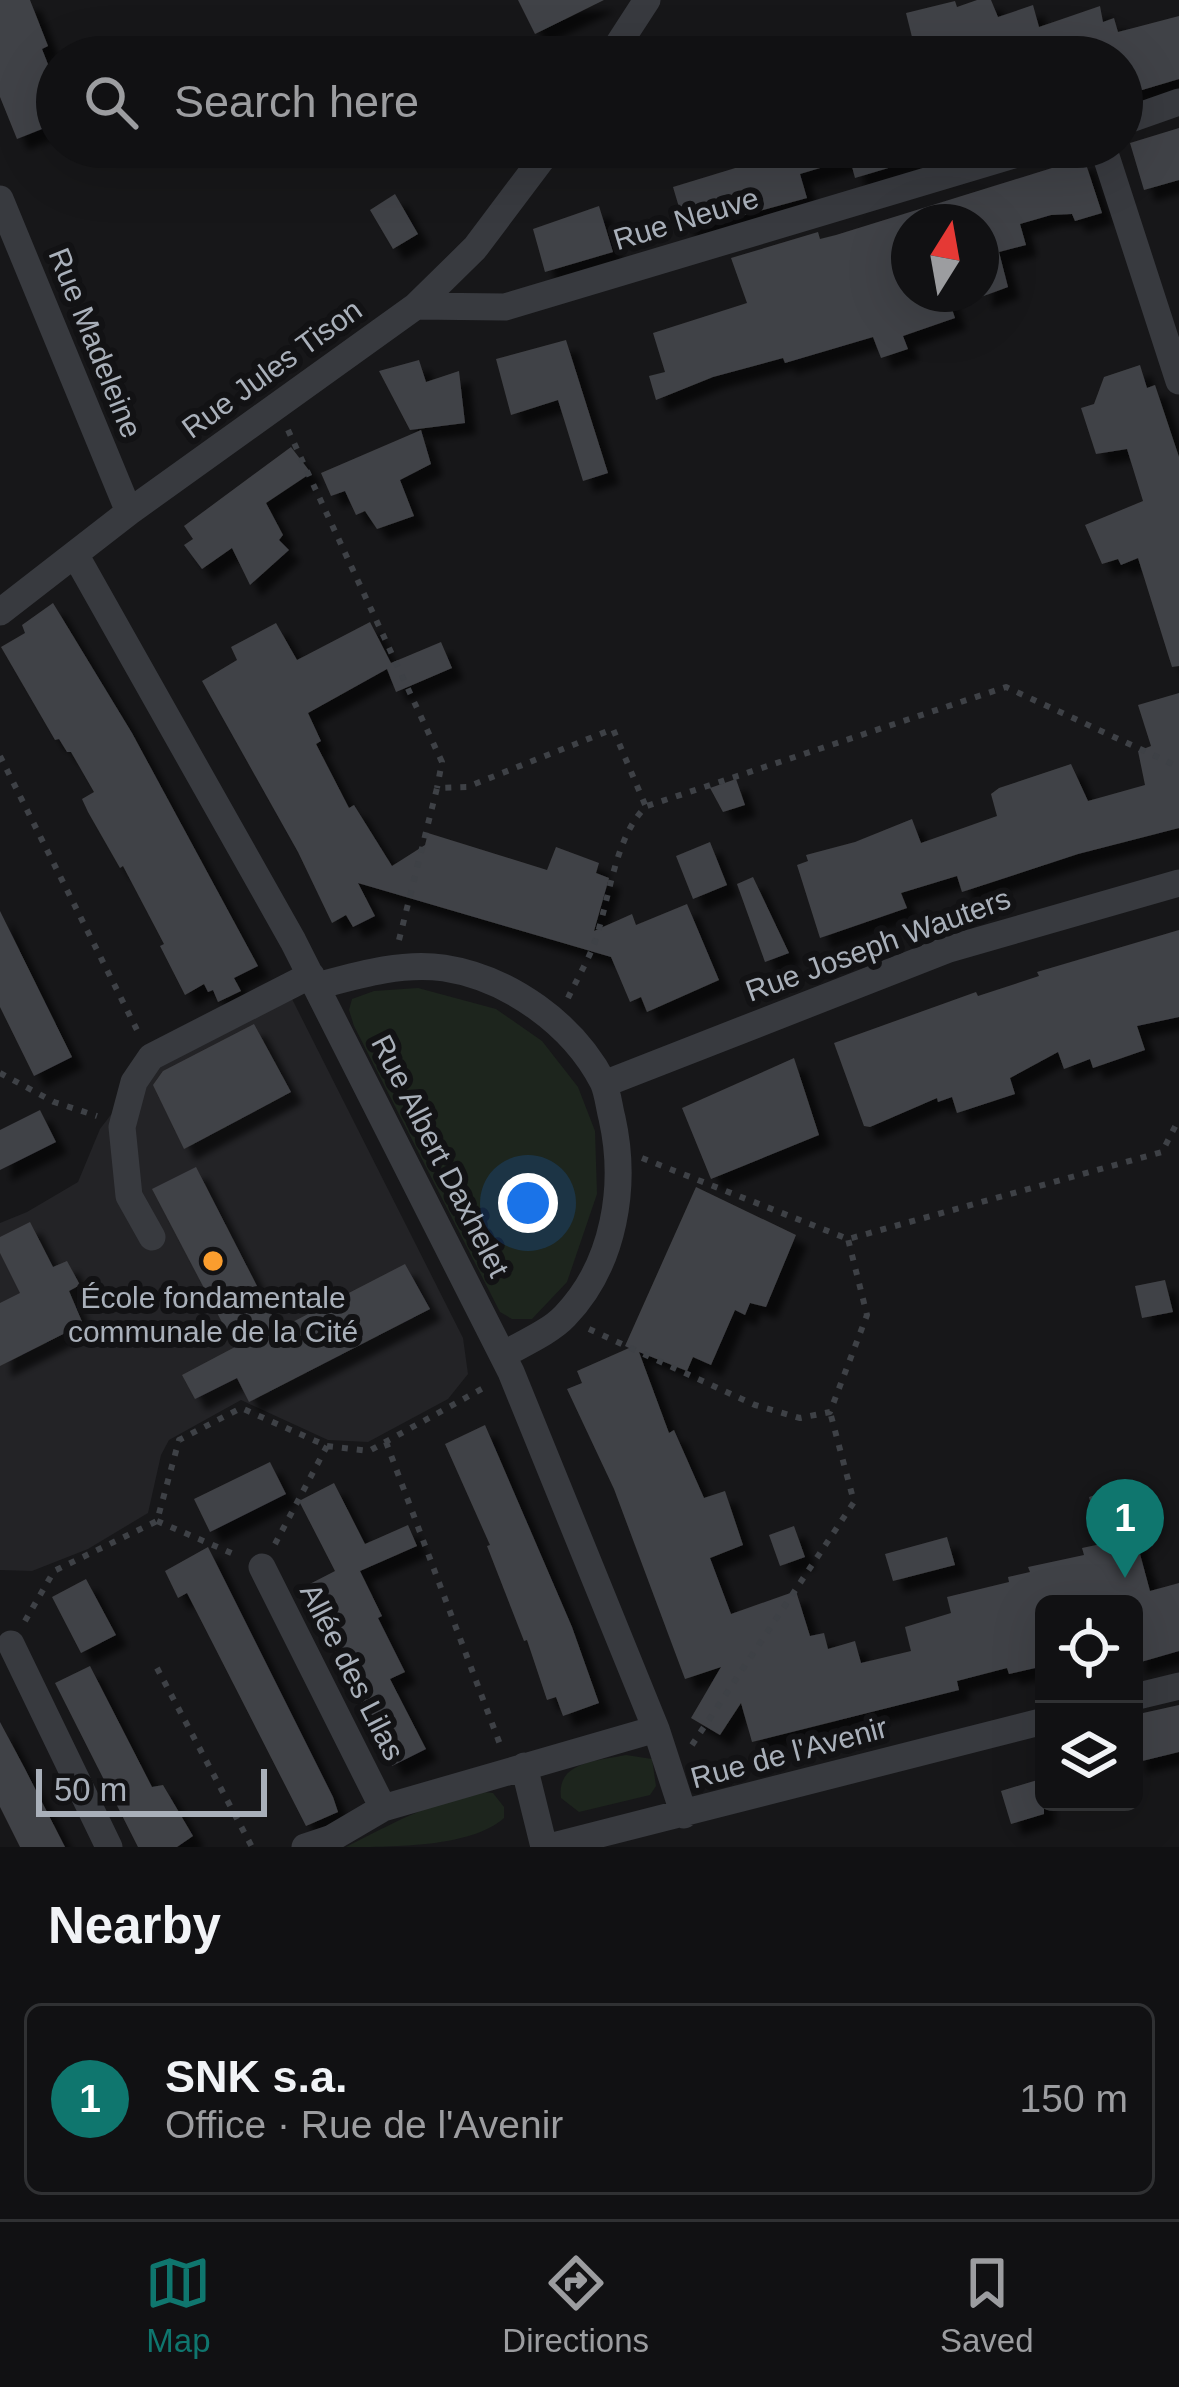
<!DOCTYPE html>
<meta charset="utf-8">
<style>
body{margin:0;font-family:Arial,sans-serif;background:#1e1f21;color:#f1f3f6}
.controls{position:absolute;right:36px;bottom:36px;display:grid;overflow:hidden;border-radius:18px;box-shadow:0 12px 48px #0002}
.controls button{width:108px;height:108px;display:grid;place-items:center;padding:0;border:0;border-bottom:3px solid #303133;background:#111113;color:#f1f3f6;font:60px sans-serif}
.compass{position:absolute;left:891px;top:204px;width:108px;height:108px;border-radius:50%;background:#111113;box-shadow:0 12px 48px #0002;rotate:11deg}
.scale{position:absolute;left:36px;bottom:30px;width:231px;box-sizing:border-box;padding-left:12px;border:6px solid #a9b0ba;border-top:0;font-size:33px;line-height:42px;white-space:nowrap;color:#a9b0ba;-webkit-text-stroke:9px #121214;paint-order:stroke}
.you{position:absolute;left:528px;top:1203px;width:42px;height:42px;margin:-30px;border:9px solid #fff;border-radius:50%;background:#1a73e8;box-shadow:0 0 0 18px #1a73e833}
.badge{display:grid;place-items:center;width:78px;height:78px;border-radius:50%;background:#0f766e;color:#fff;font-size:39px;font-weight:700}
.pin{position:absolute;translate:-50% -99px;filter:drop-shadow(0 3px 6px #0008)}
.pin::after{content:'';position:absolute;top:63px;width:42px;height:36px;background:inherit;clip-path:polygon(0 0,100% 0,50% 100%)}
.list{margin:0;padding:0;list-style:none}
h2{display:flex;justify-content:space-between;align-items:center;height:156px;margin:0;padding:0 48px;font-size:51px}
h2 small{font-size:39px;font-weight:400;color:#9c9da0}
.list li{display:grid;grid-template-columns:78px 1fr auto;gap:36px;align-items:center;box-sizing:border-box;height:192px;margin:0 24px 24px;padding:0 24px;border:3px solid #303133;border-radius:18px}
.list b{display:block;font-size:45px;white-space:nowrap}
.list p{margin:0;font-size:39px;white-space:nowrap;color:#9c9da0}
.list em{font-size:39px;font-style:normal;color:#9c9da0}
.icon{flex:none;width:66px;height:66px;fill:none;stroke:currentColor;stroke-width:2;stroke-linecap:round;stroke-linejoin:round}
.map{position:relative;flex:none;width:1179px;height:1847px;overflow:hidden}
.search{position:absolute;background:#111113;box-shadow:0 12px 48px #0002;left:36px;right:36px;top:36px;height:132px;display:flex;align-items:center;gap:30px;box-sizing:border-box;padding:0 42px;border-radius:66px;color:#9c9da0;font-size:45px}
.sheet{height:372px;background:#111113}
nav{display:flex;justify-content:space-around;align-items:center;box-sizing:border-box;height:168px;border-top:3px solid #303133;background:#111113;font-size:33px;color:#9c9da0}
nav a{display:grid;justify-items:center;gap:6px}
nav .on{color:#0f766e}
.map>svg:first-child{display:block}
</style>
<div class="map">
<svg width="1179" height="1847" viewBox="0 0 1179 1847">
<defs>
<filter id="shadow"><feDropShadow dx="11" dy="11" stdDeviation="3" flood-color="#0009"/></filter>
</defs>
<rect width="100%" height="100%" fill="#171719"/>
<path fill="#232326" d="M289 993 463 1338 468 1374 448 1399 368 1442 328 1440 241 1400 169 1440 161 1455 148 1513 88 1549 32 1571 0 1570V1223L27 1212 78 1182 100 1129 149 1065Z"/>
<path fill="#1d251d" d="M418 988 496 1009 542 1041 578 1087 595 1131 597 1194 567 1282 532 1319H512L500 1312 354 1026 349 1010 352 999 374 991Z
M626 1755 652 1759 656 1786 650 1795 579 1812 561 1798C556 1761 598 1761 626 1755Z
M484 1792 493 1793 504 1807V1818C472 1847 394 1847 346 1847 390 1825 435 1799 484 1792Z"/>
<path fill="#414246" filter="url(#shadow)" d="M0 0H30L48 46 42 49 57 87V123L17 139 0 97Z
M518 0H604L535 34Z
M977 0H991L998 17 1033 5 1039 27 1100 6 1103 22 1114 18 1118 32 1179 16V79L1122 96V57H917L906 13 955 1 957 7Z
M1179 128V180L1144 190 1130 143Z
M768 147H934L935 154 855 178 850 159 800 174 807 198 686 231 673 187 771 157Z
M1084 158 1102 213 1075 221 1072 214 1051 215 1020 224 1026 245 999 252 1008 287 981 297V222H909V294H947L955 318 903 336 908 349 881 358 873 337 785 363 783 358 713 377 656 400 649 376 665 372 653 333 747 303 731 258 818 232 820 239 836 235Z
M395 194 418 234 393 249 370 210Z
M599 206 613 252 545 272 533 229Z
M566 340 608 473 583 481 558 400 511 415 496 359Z
M419 360 426 382 459 371 465 423 410 430 379 371Z
M1140 365 1147 388 1155 385 1179 457V666L1172 667 1138 558 1121 565 1118 559 1102 564 1085 525 1143 501 1127 449 1096 454 1081 408 1094 404 1104 377Z
M421 430 431 464 400 480 414 516 377 529 365 511 356 515 345 491 331 496 321 473Z
M291 447 311 473 266 503 283 535 279 540 289 550 250 585 232 548 202 569 184 545 193 539 184 526Z
M53 603 132 733 258 966 234 978 241 991 218 1002 213 990 208 992 204 984 185 995 160 946 164 944 123 866 120 868 88 812 82 799 94 792 71 752H67L59 739 55 740 1 647 25 633 22 625Z
M370 622 391 663 441 642 452 668 396 692 387 669 308 713 321 741 316 744 349 808 354 805 392 866 425 845 428 833 547 870 556 847 599 863 596 873 609 878 594 931 632 914 636 925 687 904 719 980 647 1012 641 997 630 1002 611 957 358 883 375 916 353 927 346 915 332 923 298 852 202 681 237 660 231 647 276 623 297 660Z
M1179 693V828L1078 854 962 892 957 876 901 893 907 908 820 938 797 865 808 861 806 855 855 842 912 819 921 843 997 816 991 794 999 788 1071 764 1088 801 1145 785 1138 751 1151 746 1138 705Z
M736 779 745 805 723 812 710 788Z
M710 842 727 885 693 899 676 856Z
M753 877 789 953 765 962 737 884Z
M0 911 72 1057 34 1076 0 1007Z
M1179 930V1017L1137 1026 1145 1050 1093 1068 1090 1059 1064 1069 1058 1052 1010 1078 1015 1094 957 1113 952 1097 938 1102 937 1098 870 1127 864 1126 834 1043 976 992 978 996 1039 976 1037 972Z
M254 1024 291 1092 184 1149 153 1085 163 1071Z
M794 1058 819 1135 711 1179 682 1108Z
M40 1110 56 1142 0 1170V1130Z
M196 1167 279 1329 405 1264 430 1309 249 1402 237 1378 195 1399 182 1375 235 1347 152 1189Z
M696 1187 796 1235 766 1307 750 1303 745 1315 735 1310 711 1365 693 1357 687 1371 639 1352 669 1433 674 1430 704 1498 725 1491 743 1545 710 1558 731 1614 796 1591 810 1636 824 1633 828 1649 855 1641 861 1663 911 1651 905 1627 951 1613 947 1597 1009 1582 1008 1577 1030 1572 1028 1567 1084 1555 1082 1548 1101 1544 1089 1497 1122 1487 1150 1591 1179 1583V1651L1134 1664V1604H1044V1666L1009 1674 1007 1668 957 1681 959 1690 752 1742 741 1703 720 1735 691 1718 721 1667 685 1679 614 1489 567 1389 582 1383 577 1371 629 1348 625 1346Z
M30 1222 53 1267 67 1261 80 1285 69 1291 83 1324 0 1366V1303L20 1293 0 1253V1237Z
M1165 1280 1173 1312 1142 1318 1135 1286Z
M485 1425 572 1627 599 1703 563 1716 556 1697 547 1700 527 1640 524 1641 487 1546 490 1545 445 1444Z
M270 1462 286 1494 210 1532 194 1499Z
M334 1483 365 1544 408 1525 417 1546 360 1571 382 1616 378 1618 405 1672 390 1679 426 1749 392 1766 302 1588 335 1571 299 1501Z
M794 1526 805 1557 780 1566 769 1535Z
M947 1537 955 1565 893 1581 885 1554Z
M208 1547 333 1797 338 1812 306 1826 187 1593 178 1598 165 1571Z
M86 1579 116 1635 81 1653 52 1597Z
M90 1666 152 1787 163 1785 193 1836 177 1847H138L55 1683Z
M1179 1705V1752L1134 1763V1715Z
M0 1722 24 1767 65 1847H20L0 1807Z
M1044 1778V1814L1011 1824 1001 1791Z"/>
<g fill="none" stroke-linecap="round" stroke-linejoin="round">
<path stroke="#3e4146" stroke-width="6" stroke-dasharray="6 9" stroke-linecap="butt" d="M288 430 442 762 437 788
M0 756 138 1032
M399 940 437 788 467 787 613 729 646 807
M568 998C576 981 586 964 593 947 609 905 614 835 647 806L1006 687 1179 767
M0 1073 54 1102 97 1116
M642 1158 848 1239 1162 1152 1179 1119
M589 1329 755 1405 800 1418 830 1412 867 1315 848 1239
M386 1442 501 1747
M157 1521 236 1555
M275 1544 327 1446
M25 1621 54 1571 157 1521 179 1440 241 1408 327 1446 369 1451 487 1386
M157 1668 252 1847
M692 1745 854 1502 830 1412"/>
<path stroke="#383a3f" stroke-width="27" d="M610 57 647 0
M1122 122 1179 102
M1103 147 1179 381
M0 199 129 512
M416 306 505 307 1040 147
M76 556 293 941 511 1372 656 1729 684 1815
M0 612 129 512 416 306 475 248 551 147
M317 986C358 975 401 962 444 968 509 978 573 1024 603 1082 608 1093 609 1107 612 1118 627 1185 615 1264 565 1316 550 1332 522 1344 503 1355
M604 1084 949 949 1179 883
M152 1237 129 1196 122 1127 134 1082 151 1057 311 975
M262 1567 383 1808
M11 1644 109 1847
M1134 1697 1179 1686
M524 1766 544 1847
M305 1847 332 1838 383 1808 656 1729
M549 1847 1044 1721"/>
</g>
<circle fill="#fa9d2e" stroke="#121214" stroke-width="4.5" cx="213" cy="1261" r="12"/>
<g text-anchor="middle" stroke-width="12" stroke-linejoin="round" paint-order="stroke">
<g font-size="30" fill="#a9b0ba" stroke="#121214">
<text transform="translate(686 219) rotate(-17)" y="10">Rue Neuve</text>
<text transform="translate(95 343) rotate(68)" y="10">Rue Madeleine</text>
<text transform="translate(272 369) rotate(-36)" y="10">Rue Jules Tison</text>
<text transform="translate(878 945) rotate(-20)" y="10">Rue Joseph Wauters</text>
<text transform="translate(440 1156) rotate(63)" y="10">Rue Albert Daxhelet</text>
<text transform="translate(352 1672) rotate(63)" y="10">Allée des Lilas</text>
<text transform="translate(789 1753) rotate(-15)" y="10">Rue de l'Avenir</text>
</g>
<g font-size="30" fill="#a9b0ba" stroke="#121214">
<text x="213" y="1308">École fondamentale<tspan x="213" dy="34">communale de la Cité</tspan></text>
</g>
</g>
</svg>
<div class="controls">
<button><svg class="icon" aria-label="locate" viewBox="0 0 24 24"><circle cx="12" cy="12" r="6"/><path d="M12 2v4M12 18v4M2 12h4M18 12h4"/></svg></button>
<button><svg class="icon" aria-label="layers" viewBox="0 0 24 24"><path d="M12 4l9 5-9 5-9-5zM3 14l9 5 9-5"/></svg></button>
</div>
<svg class="compass" viewBox="-18 -18 36 36"><path d="M0-13l5 13h-10z" fill="#e53935"/><path d="M0 13l5-13h-10z" fill="#9c9da0"/></svg>
<div class="scale">50 m</div>
<div class="you"></div>
<div class="pin badge" style="left:1125px;top:1578px">1</div>
<div class="search"><svg class="icon" aria-label="search" viewBox="0 0 24 24"><circle cx="10" cy="10" r="6"/><path d="M15 15l6 6"/></svg>Search here</div>
</div>
<section class="sheet">
<h2>Nearby<small></small></h2>
<ul class="list">
<li><span class="badge">1</span><div><b>SNK s.a.</b><p>Office · Rue de l'Avenir</p></div><em>150 m</em></li>
</ul>
</section>
<nav>
<a class="on"><svg class="icon" aria-label="map" viewBox="0 0 24 24"><path d="M3 6l6-2 6 2 6-2v14l-6 2-6-2-6 2zM9 4v14M15 6v14"/></svg>Map</a>
<a><svg class="icon" aria-label="directions" viewBox="0 0 24 24"><path d="M12 3l9 9-9 9-9-9zM9 14v-3h6M13 9l2 2-2 2"/></svg>Directions</a>
<a><svg class="icon" aria-label="saved" viewBox="0 0 24 24"><path d="M7 4h10v16l-5-4-5 4z"/></svg>Saved</a>
</nav>
